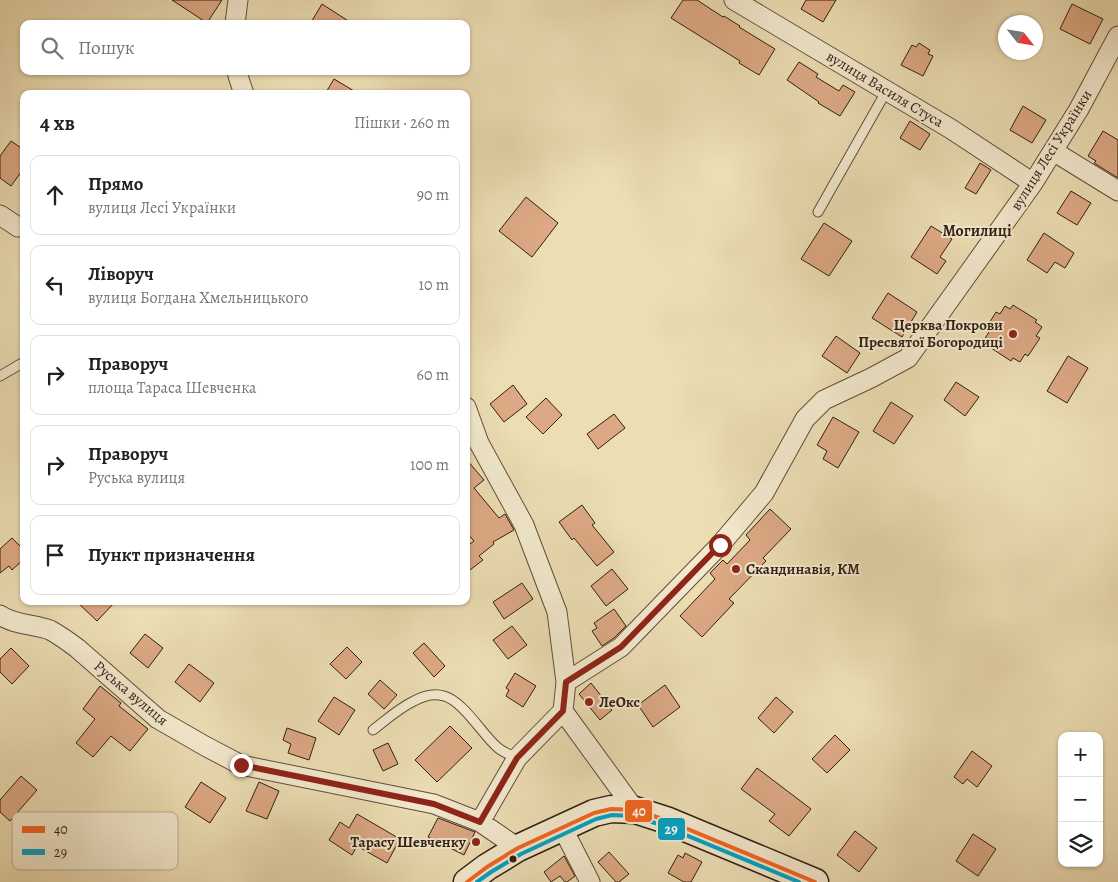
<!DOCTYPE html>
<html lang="uk">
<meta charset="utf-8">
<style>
body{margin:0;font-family:Alegreya,serif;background:#f6f6f6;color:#222}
.controls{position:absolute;right:15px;bottom:15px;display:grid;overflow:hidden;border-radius:10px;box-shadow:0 1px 4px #0004}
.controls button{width:45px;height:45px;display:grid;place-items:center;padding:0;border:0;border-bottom:1px solid #e0e0e0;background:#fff;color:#222;font:25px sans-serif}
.compass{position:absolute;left:998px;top:15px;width:45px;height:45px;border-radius:50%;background:#fff;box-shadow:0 1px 4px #0004;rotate:121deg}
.stop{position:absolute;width:15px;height:15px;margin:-11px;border:4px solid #8f2418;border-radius:50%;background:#fff}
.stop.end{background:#8f2418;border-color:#fff;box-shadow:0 1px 5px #0008}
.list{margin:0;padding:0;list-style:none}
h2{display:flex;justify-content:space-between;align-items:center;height:65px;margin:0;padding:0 20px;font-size:21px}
h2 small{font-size:16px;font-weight:400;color:#767676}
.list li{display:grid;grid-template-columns:32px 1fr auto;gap:15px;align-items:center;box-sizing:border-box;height:80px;margin:0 10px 10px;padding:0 10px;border:1px solid #e0e0e0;border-radius:10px}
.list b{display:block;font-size:19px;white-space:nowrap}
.list p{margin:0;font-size:16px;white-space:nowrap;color:#767676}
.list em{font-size:16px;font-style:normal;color:#767676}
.icon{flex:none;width:28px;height:28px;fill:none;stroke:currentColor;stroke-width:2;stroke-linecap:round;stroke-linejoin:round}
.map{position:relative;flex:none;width:1118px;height:882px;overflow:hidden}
.search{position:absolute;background:#fff;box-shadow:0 1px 4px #0004;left:20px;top:20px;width:450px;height:55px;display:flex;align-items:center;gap:12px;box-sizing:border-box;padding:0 18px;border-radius:10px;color:#767676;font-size:19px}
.panel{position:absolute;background:#fff;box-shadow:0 1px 4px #0004;left:20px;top:90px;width:450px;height:515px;border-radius:10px}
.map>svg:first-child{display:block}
</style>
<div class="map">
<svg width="1118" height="882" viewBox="0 0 1118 882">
<rect width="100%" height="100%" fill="#ecddb3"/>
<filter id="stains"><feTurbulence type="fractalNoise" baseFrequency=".004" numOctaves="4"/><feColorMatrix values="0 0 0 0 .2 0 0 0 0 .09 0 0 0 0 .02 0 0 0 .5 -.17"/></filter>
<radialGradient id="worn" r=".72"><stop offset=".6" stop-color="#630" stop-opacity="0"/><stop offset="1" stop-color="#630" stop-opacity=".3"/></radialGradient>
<path fill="#dca984" stroke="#301f13" d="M172 0H222L207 23Z
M683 0H697L723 17 724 16 740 26 739 27 775 49 759 75 739 63 740 61 671 18Z
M806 0H836L823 22 801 9Z
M322 4 353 24H310Z
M1072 4 1103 19 1090 44 1060 29Z
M919 43 930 50 928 54 933 56 923 76 901 65 912 45 916 47Z
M799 62 818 74 816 77 839 91 843 85 855 92 840 116 818 103 819 102 787 80Z
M334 79 359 94H325Z
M1023 106 1046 120 1032 143 1010 130Z
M910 121 930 134 920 150 900 138Z
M1103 131 1118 140V178L1094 163 1096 161 1088 156Z
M11 141 24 150V168L11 186 0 178V156Z
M980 163 991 170 976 194 965 188Z
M1071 191 1091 203 1077 225 1057 213Z
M526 197 558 223 532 257 499 231Z
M824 223 852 241 829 276 801 259Z
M931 226 952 239 940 257 946 261 937 274 911 257Z
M1044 233 1074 253 1065 268 1055 262 1047 273 1027 260Z
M888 293 917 312 902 337 872 318Z
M1013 305 1037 320 1035 322 1042 327 1036 336 1040 338 1028 356 1025 354 1020 362 1013 358 1011 361 988 346 990 343 984 340 989 332 985 330 996 312 1000 314 1005 306 1010 309Z
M836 336 860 353 847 373 822 356Z
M1068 356 1088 368 1067 403 1047 391Z
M956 382 979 397 965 416 944 400Z
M513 385 527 404 504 422 490 404Z
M546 398 562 415 543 434 526 417Z
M891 402 913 416 894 444 873 431Z
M614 414 625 428 598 449 587 434Z
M833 417 859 432 838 468 823 459 827 451 817 445Z
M466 459 484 480 474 488 499 518 505 514 514 530 493 542 494 544 479 556 483 560 466 573V539L470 544 474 541 466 532Z
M582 505 595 523 592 525 614 552 597 566 574 538 572 540 559 522Z
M770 509 791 529 763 558 766 561 729 599 734 603 702 637 680 616 715 579 710 573 723 560 727 564 750 540 746 535Z
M12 538 24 550V559L12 570 9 566 0 573V549Z
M612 569 628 589 606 606 591 586Z
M522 583 533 599 504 619 493 602Z
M76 601H116L97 621Z
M614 609 626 626 614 638 602 646 592 631 597 628 594 623Z
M512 626 527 645 508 659 493 640Z
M145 634 163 648 148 668 130 653Z
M424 643 445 666 434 677 413 653Z
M347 647 362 662 346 679 330 664Z
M11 648 29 666 12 684 0 672V659Z
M189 664 214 683 200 702 175 682Z
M515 673 536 686 523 707 506 696 509 690 506 688Z
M380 680 397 695 384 709 368 694Z
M591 683 612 710 600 720 579 694Z
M665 685 680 707 653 727 638 705Z
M100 686 121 703 119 706 148 729 130 751 111 736 93 757 76 743 95 719 83 709Z
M334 697 355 710 339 735 318 721Z
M776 697 793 712 774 733 758 718Z
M450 726 472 748 437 782 415 760Z
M287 728 316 738 309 760 288 753 291 744 283 740Z
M835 735 850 750 827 773 812 759Z
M388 743 398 764 383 771 373 750Z
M972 751 992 766 977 787 967 779 963 784 954 777Z
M757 768 811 809 789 836 769 821 775 814 741 789Z
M21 776 37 790 10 821 0 812V800Z
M201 782 226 798 210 823 185 807Z
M259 782 279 791 267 819 246 811Z
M357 814 400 839 387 863 357 846 352 855 329 840 340 822 349 828Z
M438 818 475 832 464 855 428 837Z
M38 824 50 836 25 862 12 850Z
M855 831 877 848 859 872 837 855Z
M973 834 996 849 978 876 956 861Z
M609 852 629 874 619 882H616L598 862Z
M685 853 702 862 691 882H684L668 873 678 855 683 858Z
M564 856 575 876 567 882H565L560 876 551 882 544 872Z"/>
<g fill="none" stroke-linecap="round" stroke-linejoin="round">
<defs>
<path id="service" d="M818 212 887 90
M0 376 24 362
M373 730C386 720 399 708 414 701 423 696 434 693 444 696 463 701 482 734 497 747 502 752 511 755 517 758"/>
<path id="minor" d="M734 0 951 129 1033 183
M235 24 238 0
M237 71 238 76 244 94
M1053 151 1118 191
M0 215 18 227
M466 407 479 443 524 525 557 612 566 682 563 711
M0 615C14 625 34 624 50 630 59 635 69 642 77 648L158 719 205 746 241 765 434 804 480 822 518 848
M566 682 621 647 720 545 764 493 805 419 824 400 871 378 908 358 1033 183 1079 109 1118 36
M480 822 517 758 563 711 635 810
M562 827 590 882"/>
<path id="secondary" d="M467 882 487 867 518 848 594 813 611 809 635 810 666 820 815 882"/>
</defs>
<use href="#service" stroke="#5f4e3b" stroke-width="11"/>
<use href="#minor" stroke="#5f4e3b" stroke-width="21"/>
<use href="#secondary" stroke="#301f13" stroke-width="29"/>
<use href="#service" stroke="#f3e9ce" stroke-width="9"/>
<use href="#minor" stroke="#f3e9ce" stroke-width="19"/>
<use href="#secondary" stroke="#f3e9ce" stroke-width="26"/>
<defs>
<path id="bus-1" d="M467 882 487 867 518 848 594 813 611 809 635 810 666 820 815 882"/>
<path id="bus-2" d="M477 882 491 872 521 854 596 819 612 815 634 816 664 826 799 882"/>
</defs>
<use href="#bus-1" stroke="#f3e9ce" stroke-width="8"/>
<use href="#bus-2" stroke="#f3e9ce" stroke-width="8"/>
<use href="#bus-1" stroke="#f26522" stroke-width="4"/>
<use href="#bus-2" stroke="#02a2c5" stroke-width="4"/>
</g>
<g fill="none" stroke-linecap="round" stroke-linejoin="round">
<path stroke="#8f2418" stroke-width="6" d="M241 765 434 804 480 822 517 758 563 711 566 682 621 647 720 545"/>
</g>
<g fill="#8f2418" stroke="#f3e9ce" stroke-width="2">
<circle cx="1013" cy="334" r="5"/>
<circle cx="736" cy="569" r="5"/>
<circle cx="589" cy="702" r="5"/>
<circle cx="476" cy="842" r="5"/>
</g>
<circle fill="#301f13" stroke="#f3e9ce" stroke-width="2" cx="513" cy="859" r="4.5"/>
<g text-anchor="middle" stroke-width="4" stroke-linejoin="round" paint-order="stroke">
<g font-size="15" fill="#301f13" stroke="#f3e9ce">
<text transform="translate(885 89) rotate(31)" y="5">вулиця Василя Стуса</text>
<text transform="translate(1051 150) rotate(-58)" y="5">вулиця Лесі Українки</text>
<text transform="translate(131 693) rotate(40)" y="5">Руська вулиця</text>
</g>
<g font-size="15" font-weight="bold" fill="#301f13" stroke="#f3e9ce" text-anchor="end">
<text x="1003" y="330">Церква Покрови<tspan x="1003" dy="17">Пресвятої Богородиці</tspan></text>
<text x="746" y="574" text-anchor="start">Скандинавія, КМ</text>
<text x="599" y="707" text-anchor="start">ЛеОкс</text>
<text x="466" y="847">Тарасу Шевченку</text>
</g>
<g font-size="16" font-weight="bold" fill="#301f13" stroke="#f3e9ce">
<text x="977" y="236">Могилиці</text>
</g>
</g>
<rect x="12" y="812" width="166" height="58" rx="8" fill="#f3e9ce" stroke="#b8ac96" stroke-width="1"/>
<rect x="22" y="826" width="23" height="7" fill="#f26522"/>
<rect x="22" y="849" width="23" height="6" fill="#02a2c5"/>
<g font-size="14" fill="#301f13">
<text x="54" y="834">40</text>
<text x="54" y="857">29</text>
</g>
<g stroke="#f3e9ce" stroke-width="2">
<rect x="624" y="799" width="29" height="24" rx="5" fill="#f26522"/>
<rect x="657" y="817" width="29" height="24" rx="5" fill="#02a2c5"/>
</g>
<g font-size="14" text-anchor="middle" font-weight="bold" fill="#fff">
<text x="639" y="816">40</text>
<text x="671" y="834">29</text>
</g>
<rect width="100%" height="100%" filter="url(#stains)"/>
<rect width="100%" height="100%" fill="url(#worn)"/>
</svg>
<div class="controls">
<button>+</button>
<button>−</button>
<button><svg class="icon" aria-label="layers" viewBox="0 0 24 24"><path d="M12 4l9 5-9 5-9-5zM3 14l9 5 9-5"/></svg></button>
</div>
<svg class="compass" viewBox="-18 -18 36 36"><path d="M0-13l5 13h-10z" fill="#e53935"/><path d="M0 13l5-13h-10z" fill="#767676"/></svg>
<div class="stop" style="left:720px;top:545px"></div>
<div class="stop end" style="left:241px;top:765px"></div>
<div class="search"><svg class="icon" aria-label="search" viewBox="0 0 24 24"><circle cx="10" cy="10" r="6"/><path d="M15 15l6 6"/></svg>Пошук</div>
<section class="panel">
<h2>4 хв<small>Пішки · 260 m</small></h2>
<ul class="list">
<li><svg class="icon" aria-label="ahead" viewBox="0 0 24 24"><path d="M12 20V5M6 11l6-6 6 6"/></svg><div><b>Прямо</b><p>вулиця Лесі Українки</p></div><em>90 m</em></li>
<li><svg class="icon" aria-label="left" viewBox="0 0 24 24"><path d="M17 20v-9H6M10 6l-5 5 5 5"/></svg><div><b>Ліворуч</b><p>вулиця Богдана Хмельницького</p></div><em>10 m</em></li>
<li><svg class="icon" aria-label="right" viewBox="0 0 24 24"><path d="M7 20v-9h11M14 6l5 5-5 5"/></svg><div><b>Праворуч</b><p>площа Тараса Шевченка</p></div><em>60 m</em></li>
<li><svg class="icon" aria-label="right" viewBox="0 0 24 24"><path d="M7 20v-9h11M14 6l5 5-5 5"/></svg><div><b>Праворуч</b><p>Руська вулиця</p></div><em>100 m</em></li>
<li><svg class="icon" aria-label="arrive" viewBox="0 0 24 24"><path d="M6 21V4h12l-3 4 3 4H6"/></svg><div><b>Пункт призначення</b></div></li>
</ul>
</section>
</div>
